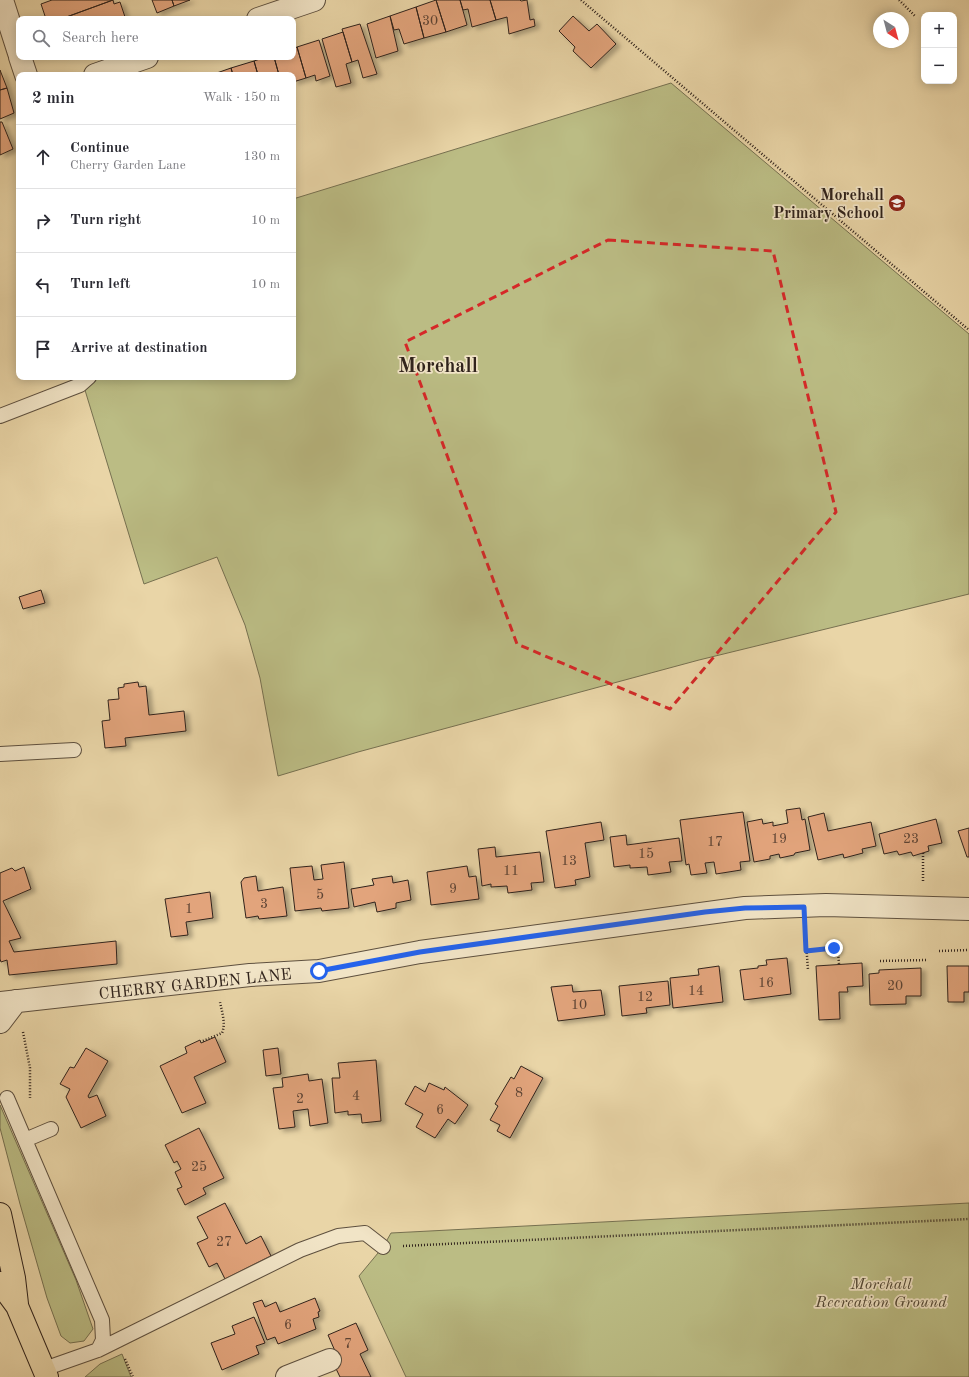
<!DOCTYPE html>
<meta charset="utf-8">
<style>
body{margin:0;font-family:"Old Standard TT",serif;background:#f7f7f7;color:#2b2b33}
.controls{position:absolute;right:12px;top:12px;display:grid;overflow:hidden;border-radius:8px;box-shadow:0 2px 10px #0003}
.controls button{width:36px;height:36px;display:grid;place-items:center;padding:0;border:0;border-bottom:1px solid #e1e1e2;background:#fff;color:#2b2b33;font:20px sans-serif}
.compass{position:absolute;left:873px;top:12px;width:36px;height:36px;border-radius:50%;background:#fff;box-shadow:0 2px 10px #0003;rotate:144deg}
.stop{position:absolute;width:12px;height:12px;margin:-9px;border:3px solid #2563eb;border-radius:50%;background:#fff}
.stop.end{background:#2563eb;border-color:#fff;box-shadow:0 1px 4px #0008}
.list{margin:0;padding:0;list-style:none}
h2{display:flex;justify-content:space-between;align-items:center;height:52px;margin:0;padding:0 16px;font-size:17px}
h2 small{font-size:13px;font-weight:400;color:#7c7c81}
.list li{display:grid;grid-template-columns:26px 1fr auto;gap:12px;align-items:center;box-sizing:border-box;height:64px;padding:0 16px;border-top:1px solid #e1e1e2}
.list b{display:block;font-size:15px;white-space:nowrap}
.list p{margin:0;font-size:13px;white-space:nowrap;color:#7c7c81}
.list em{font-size:13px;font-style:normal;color:#7c7c81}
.icon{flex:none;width:22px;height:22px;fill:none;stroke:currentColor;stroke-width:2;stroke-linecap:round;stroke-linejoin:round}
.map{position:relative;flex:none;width:969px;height:1377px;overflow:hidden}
.search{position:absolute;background:#fff;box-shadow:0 2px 10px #0003;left:16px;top:16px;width:280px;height:44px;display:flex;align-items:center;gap:10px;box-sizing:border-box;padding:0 14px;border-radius:8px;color:#7c7c81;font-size:15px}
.panel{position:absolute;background:#fff;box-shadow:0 2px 10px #0003;left:16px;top:72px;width:280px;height:308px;border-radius:8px}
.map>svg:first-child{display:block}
</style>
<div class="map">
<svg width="969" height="1377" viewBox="0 0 969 1377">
<defs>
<filter id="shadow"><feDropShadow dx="4.5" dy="2.5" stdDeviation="2" flood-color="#0004"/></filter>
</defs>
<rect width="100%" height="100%" fill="#e9d5a7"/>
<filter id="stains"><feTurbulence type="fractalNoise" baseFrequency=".005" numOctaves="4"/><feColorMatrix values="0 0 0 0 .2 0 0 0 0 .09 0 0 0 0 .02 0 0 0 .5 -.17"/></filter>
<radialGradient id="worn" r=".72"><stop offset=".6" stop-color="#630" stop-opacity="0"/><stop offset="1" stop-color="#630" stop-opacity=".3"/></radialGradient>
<path fill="#bbbc84" stroke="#767050" d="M671 83 969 334V594L699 660 358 752 278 776 260 678 245 625 217 557 144 584 81 377H293V199Z
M0 1105 76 1280 93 1329 84 1341 70 1343 61 1336 47 1298 20 1204 0 1128Z
M969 1203V1377H406L359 1276 383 1247 391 1233Z
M122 1354 131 1377H85L100 1364Z"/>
<path fill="#e2a47c" stroke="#30231c" filter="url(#shadow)" d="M52 0H113L61 19H46L41 4Z
M113 0 114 4 120 2 125 17 118 19H61Z
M152 0H172L174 6 157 13Z
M172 0H190L174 6Z
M436 0 446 32 424 38 416 7Z
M436 0H460L467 25 446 32Z
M460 0H490L496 20 472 27 468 9 463 10Z
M490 0H520L521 1 527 0 530 20 534 19 535 26 509 34 507 17 496 20Z
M416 7 424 38 404 44 399 29 394 30 390 16Z
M390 16 398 51 376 58 367 24Z
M573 16 589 31 597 24 616 44 591 68 573 51 575 47 559 31Z
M360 24 377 74 363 78 358 60 352 62 342 29Z
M343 32 352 62 346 64 351 83 336 87 322 39Z
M319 40 330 76 316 81 315 75 306 78 297 47Z
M297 47 306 78 293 82V75H279L274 57H293V49Z
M266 57H274L279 75H258L254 61Z
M254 61 258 75H233L231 68Z
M231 68 233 75H211Z
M0 70 7 88 0 90Z
M7 88 14 113 0 119V90Z
M0 122H2L13 149 0 155Z
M41 590 45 603 23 609 19 597Z
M138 682 139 687 146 686 149 715 184 711 186 731 125 738 126 746 105 748 102 721 110 720 108 700 119 699 118 688 124 687V684Z
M800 808 802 820 805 819 810 850 795 853 794 855 780 858 779 854 770 856V859L754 862 747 822 762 819 763 824 773 822V826L788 823 786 810Z
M743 812 750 861 740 862 741 870 716 874 714 862 705 863 707 873 691 875 689 864 686 865 680 820Z
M824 813 828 831 871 822 876 846 862 849 863 853 844 858 843 854 818 860 808 817Z
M936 819 942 843 928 846 929 851 913 856 911 852 899 855 897 851 884 854 879 834Z
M601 822 604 840 585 843 590 877 575 880 576 885 555 888 546 831Z
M969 828V857H967L958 831Z
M626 835 627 845 679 838 682 861 669 862 671 872 648 875 647 867 630 868V865L614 867 610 837Z
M495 847 496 857 540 852 544 882 531 883 532 890 508 893 507 886 491 887V884L482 886 478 849Z
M344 862 349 908 322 911 321 908 295 911 290 868 312 866 314 880 323 879 321 865Z
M467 866 469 877 476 876 479 899 431 905 427 872Z
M24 867 31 889 3 901 21 938 9 941 14 952 116 941 117 964 9 975 7 960 1 962 0 959V873L12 868 15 871Z
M256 876 258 891 283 887 287 916 259 919 258 916 246 918 241 882 244 878Z
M392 876 393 883 408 880 411 900 396 903V908L377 912 375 902 354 907 351 889 374 885 372 879Z
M210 892 213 918 186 922 188 935 171 937 165 899Z
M787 958 791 994 744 1000 740 970 758 968V966L767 965 766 960Z
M862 963 863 986 847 987 848 992H839L840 1019 819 1020 816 966Z
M719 966 723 1002 673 1008 670 978 699 975 698 969Z
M947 966H969V992H964V1002H948Z
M921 968V996H906V1004L870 1005 869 974 879 973V970Z
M668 981 670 1005 646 1008 647 1013 622 1016 619 986Z
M572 985 573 992 601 990 605 1015 558 1021 551 987Z
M215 1037 226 1062 194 1077 206 1103 182 1113 160 1066 187 1053 185 1047 200 1040 201 1043Z
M86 1048 108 1061 88 1096 89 1098 97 1095 106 1116 81 1128 66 1097 70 1089 60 1084 70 1067 74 1068Z
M278 1048 281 1074 266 1076 263 1050Z
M376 1060 381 1121 362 1123 361 1114 348 1115V1111L335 1113 332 1078H340L338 1063Z
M521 1066 543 1078 510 1138 497 1131 500 1125 490 1120 498 1106 495 1104 511 1077 514 1079Z
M308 1074 309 1081 322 1079 328 1123 310 1126 308 1109 293 1111 295 1127 279 1129 273 1088 283 1087 282 1078Z
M429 1083 444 1090 445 1087 468 1105 455 1124 448 1119 435 1138 416 1127 423 1114 405 1104 415 1086 425 1092Z
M199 1128 224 1178 203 1188 206 1194 185 1205 177 1189 182 1187 175 1172 181 1169 177 1161 174 1163 165 1145Z
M225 1203 246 1244 261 1236 271 1256 225 1279 217 1263 209 1267 197 1243 208 1238 197 1217Z
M315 1298 320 1311 318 1312 319 1317 313 1319 316 1329 278 1344 275 1337 267 1340 253 1303 262 1300 265 1307 276 1302 280 1312Z
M254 1317 265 1343 256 1346 259 1354 222 1370 211 1343 235 1334 232 1326Z
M356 1323 368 1350 360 1354 371 1377H340L329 1354 335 1351 328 1335Z"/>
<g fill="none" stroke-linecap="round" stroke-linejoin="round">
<defs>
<path id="service" d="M0 416 80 385 89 377
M0 754 74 750
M7 1098 102 1320 103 1340 98 1350
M25 1140 51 1129
M44 1369 98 1350 300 1250 338 1236 365 1233 383 1247"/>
<path id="minor" d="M2 0 19 53
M258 19 314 0
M20 57 26 75
M95 75 147 57
M0 1003 250 975 319 971 420 952 745 908 826 905 969 909
M0 1022 16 1001
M287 1377 330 1360"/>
<path id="primary" d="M0 1214 14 1278 17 1304
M0 1283 17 1306 47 1377"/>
</defs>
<use href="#service" stroke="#5e503f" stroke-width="16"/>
<use href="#minor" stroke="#5e503f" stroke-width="24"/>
<use href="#primary" stroke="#30231c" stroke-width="24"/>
<path stroke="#30231c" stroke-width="2.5" stroke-dasharray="1 2" stroke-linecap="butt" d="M581 0 969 330
M899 0 915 16
M923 853V883
M805 929 808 970
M806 951 834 948 838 951 839 964
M939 951 969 950
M880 961 927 960
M23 1032 30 1068V1098
M203 1041 222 1033C226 1024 222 1012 220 1002
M403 1246 969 1219
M125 1359 133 1377"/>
<use href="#service" stroke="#f1e4c6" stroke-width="14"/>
<use href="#minor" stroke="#f1e4c6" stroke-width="22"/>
<use href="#primary" stroke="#e9d5a7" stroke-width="22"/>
</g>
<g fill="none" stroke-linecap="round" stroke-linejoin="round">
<path stroke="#2563eb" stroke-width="5" d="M319 971 420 952 705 912 745 908 804 907 806 951 834 948"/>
</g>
<path fill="none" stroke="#d62828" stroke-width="3" stroke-dasharray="8 5" stroke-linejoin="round" d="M608 240 773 251 836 512 670 709 517 644 405 342Z"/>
<defs>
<symbol id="school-disc" viewBox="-11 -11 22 22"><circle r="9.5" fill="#8f2418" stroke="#f1e4c6"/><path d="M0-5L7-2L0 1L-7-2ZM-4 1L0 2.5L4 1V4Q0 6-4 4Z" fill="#fff"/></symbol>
</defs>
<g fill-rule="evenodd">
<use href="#school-disc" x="887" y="193" width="20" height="20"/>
</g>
<g text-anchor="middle" stroke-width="3.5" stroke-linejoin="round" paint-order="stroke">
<g font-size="14" fill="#5c4334">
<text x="430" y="25">30</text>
<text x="779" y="843">19</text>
<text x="911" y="843">23</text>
<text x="715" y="846">17</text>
<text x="646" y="858">15</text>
<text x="569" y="865">13</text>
<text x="511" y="875">11</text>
<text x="453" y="893">9</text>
<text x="320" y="899">5</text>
<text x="264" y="908">3</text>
<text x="189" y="913">1</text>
<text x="766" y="987">16</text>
<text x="895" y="990">20</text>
<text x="696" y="995">14</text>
<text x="645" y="1001">12</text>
<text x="579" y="1009">10</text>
<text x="519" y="1097">8</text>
<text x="356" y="1100">4</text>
<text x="300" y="1103">2</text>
<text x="440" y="1114">6</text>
<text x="199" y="1171">25</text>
<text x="224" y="1246">27</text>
<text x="288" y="1329">6</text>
<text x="348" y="1348">7</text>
</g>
<g font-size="16" font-weight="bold" fill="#30231c" stroke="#f1e4c6" text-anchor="end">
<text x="884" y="200">Morehall<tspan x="884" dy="18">Primary School</tspan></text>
</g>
<g font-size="16" fill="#30231c" stroke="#f1e4c6">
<text transform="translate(195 983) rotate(-6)" y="6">CHERRY GARDEN LANE</text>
</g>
<g font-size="16" font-style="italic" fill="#534936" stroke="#f1e4c6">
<text x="881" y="1289">Morehall<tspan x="881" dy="18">Recreation Ground</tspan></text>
</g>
<g font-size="20" font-weight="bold" fill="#30231c" stroke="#f1e4c6">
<text x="438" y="372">Morehall</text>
</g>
</g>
<rect width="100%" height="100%" filter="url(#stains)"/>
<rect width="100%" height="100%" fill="url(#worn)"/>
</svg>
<div class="controls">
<button>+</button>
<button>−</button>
</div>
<svg class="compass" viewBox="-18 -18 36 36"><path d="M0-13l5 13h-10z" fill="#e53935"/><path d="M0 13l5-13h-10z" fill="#7c7c81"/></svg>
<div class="stop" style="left:319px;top:971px"></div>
<div class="stop end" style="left:834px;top:948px"></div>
<div class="search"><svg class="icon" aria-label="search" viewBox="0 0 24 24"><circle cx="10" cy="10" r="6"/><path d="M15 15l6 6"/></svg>Search here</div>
<section class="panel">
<h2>2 min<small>Walk · 150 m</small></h2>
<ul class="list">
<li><svg class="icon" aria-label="ahead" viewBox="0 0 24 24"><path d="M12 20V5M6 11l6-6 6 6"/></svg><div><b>Continue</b><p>Cherry Garden Lane</p></div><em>130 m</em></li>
<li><svg class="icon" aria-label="right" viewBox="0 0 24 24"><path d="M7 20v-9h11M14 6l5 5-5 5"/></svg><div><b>Turn right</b></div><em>10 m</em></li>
<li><svg class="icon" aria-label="left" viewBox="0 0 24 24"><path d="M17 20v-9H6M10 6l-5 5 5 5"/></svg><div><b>Turn left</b></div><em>10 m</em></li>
<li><svg class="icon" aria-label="arrive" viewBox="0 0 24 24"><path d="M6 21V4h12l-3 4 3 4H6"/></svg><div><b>Arrive at destination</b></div></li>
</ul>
</section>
</div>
